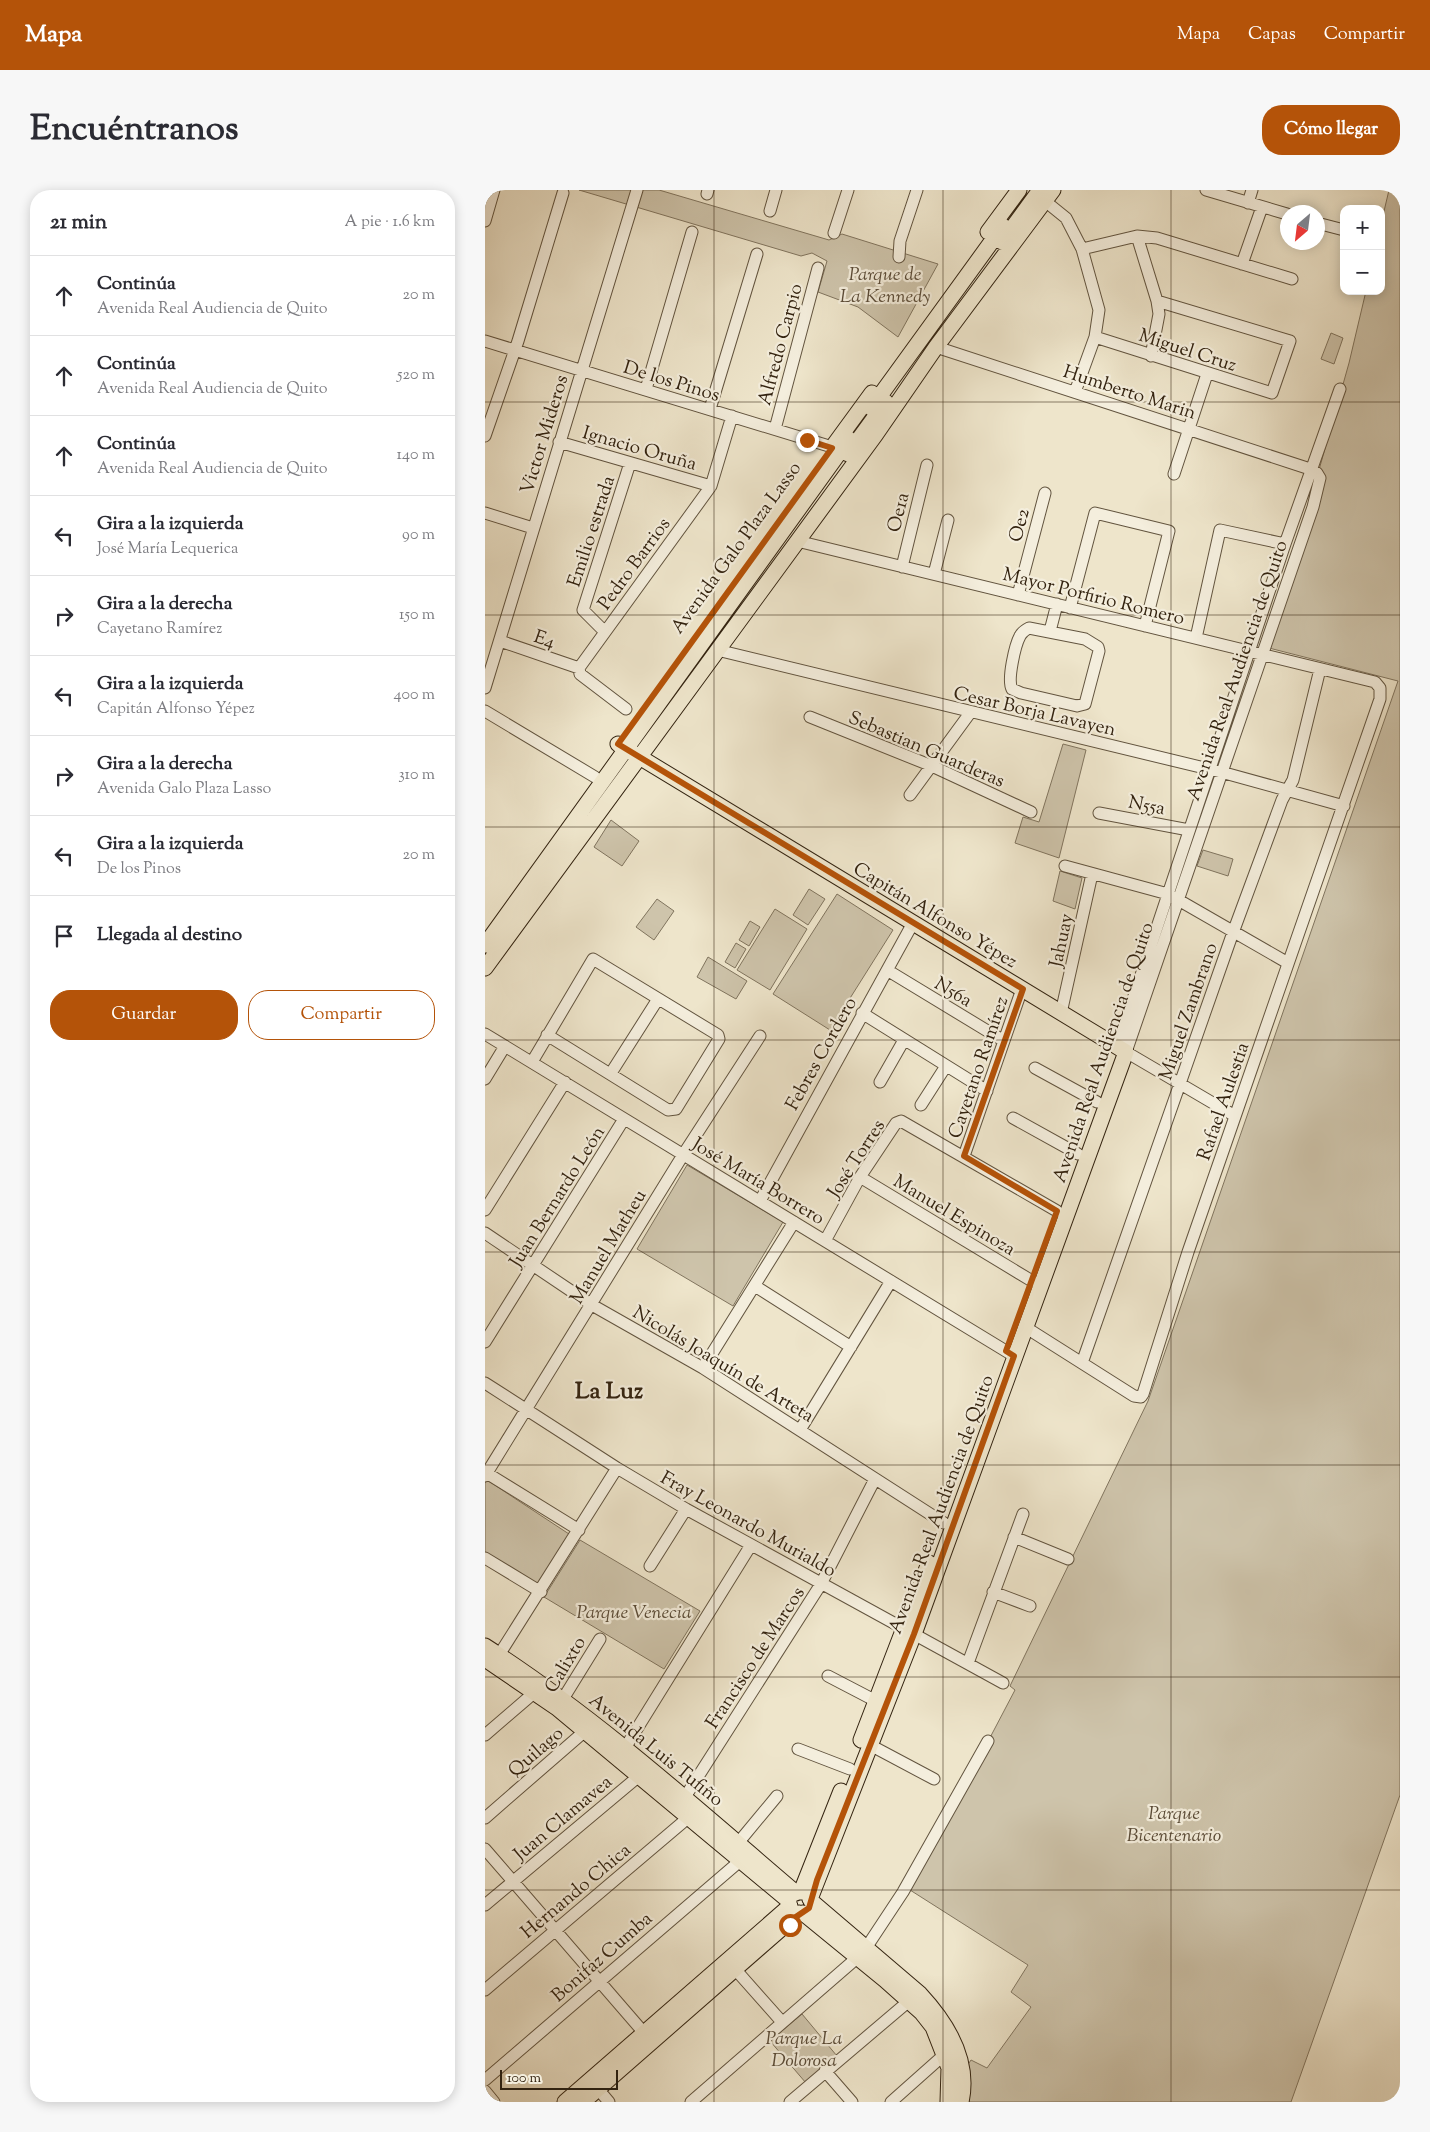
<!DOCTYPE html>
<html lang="es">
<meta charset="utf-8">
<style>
body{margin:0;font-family:"Sorts Mill Goudy",serif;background:#f7f7f7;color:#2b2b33}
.controls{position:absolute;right:15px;top:15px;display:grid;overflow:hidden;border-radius:10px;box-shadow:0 2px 12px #0003}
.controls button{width:45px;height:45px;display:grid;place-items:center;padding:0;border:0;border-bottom:1px solid #e1e1e2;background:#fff;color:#2b2b33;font:25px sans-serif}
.compass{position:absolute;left:795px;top:15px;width:45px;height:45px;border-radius:50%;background:#fff;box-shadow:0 2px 12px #0003;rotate:208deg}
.scale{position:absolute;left:15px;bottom:12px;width:118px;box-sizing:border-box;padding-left:5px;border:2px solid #332310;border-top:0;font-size:14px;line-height:18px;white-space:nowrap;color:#332310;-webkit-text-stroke:4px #f4eedd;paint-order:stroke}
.stop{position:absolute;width:15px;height:15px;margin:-11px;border:4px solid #b45309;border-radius:50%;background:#fff}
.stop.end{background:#b45309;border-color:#fff;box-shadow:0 1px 5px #0008}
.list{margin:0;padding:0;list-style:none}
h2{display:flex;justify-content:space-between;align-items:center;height:65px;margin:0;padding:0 20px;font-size:21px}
h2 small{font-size:16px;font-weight:400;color:#7c7c81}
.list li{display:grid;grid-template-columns:32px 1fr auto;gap:15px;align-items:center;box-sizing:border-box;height:80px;padding:0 20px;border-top:1px solid #e1e1e2}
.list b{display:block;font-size:19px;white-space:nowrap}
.list p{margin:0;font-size:16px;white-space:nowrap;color:#7c7c81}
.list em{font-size:16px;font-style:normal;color:#7c7c81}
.actions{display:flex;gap:10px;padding:15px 20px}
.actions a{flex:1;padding:11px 0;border:1px solid #b45309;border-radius:20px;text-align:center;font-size:18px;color:#b45309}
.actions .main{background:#b45309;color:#fff}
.icon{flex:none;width:28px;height:28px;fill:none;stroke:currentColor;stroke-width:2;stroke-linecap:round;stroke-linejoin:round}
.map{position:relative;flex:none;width:915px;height:1912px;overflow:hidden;border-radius:20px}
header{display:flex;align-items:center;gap:30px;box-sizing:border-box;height:70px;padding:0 25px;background:#b45309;color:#fff}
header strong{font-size:24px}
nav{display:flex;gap:28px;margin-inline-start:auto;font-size:18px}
.intro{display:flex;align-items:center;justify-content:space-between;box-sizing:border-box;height:120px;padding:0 30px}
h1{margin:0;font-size:35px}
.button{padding:12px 22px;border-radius:20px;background:#b45309;color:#fff;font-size:18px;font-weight:700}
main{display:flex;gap:30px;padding:0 30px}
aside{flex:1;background:#fff;border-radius:20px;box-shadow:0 2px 12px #0003}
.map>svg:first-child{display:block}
</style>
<header>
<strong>Mapa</strong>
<nav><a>Mapa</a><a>Capas</a><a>Compartir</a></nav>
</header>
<div class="intro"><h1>Encuéntranos</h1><a class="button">Cómo llegar</a></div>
<main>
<aside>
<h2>21 min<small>A pie · 1.6 km</small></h2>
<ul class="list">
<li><svg class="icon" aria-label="ahead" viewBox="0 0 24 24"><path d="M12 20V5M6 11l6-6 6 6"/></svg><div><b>Continúa</b><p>Avenida Real Audiencia de Quito</p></div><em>20 m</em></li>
<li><svg class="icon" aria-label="ahead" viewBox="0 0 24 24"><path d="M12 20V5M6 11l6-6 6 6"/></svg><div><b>Continúa</b><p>Avenida Real Audiencia de Quito</p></div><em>520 m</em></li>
<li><svg class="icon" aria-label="ahead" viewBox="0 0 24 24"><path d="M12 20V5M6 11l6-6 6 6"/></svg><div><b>Continúa</b><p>Avenida Real Audiencia de Quito</p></div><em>140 m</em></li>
<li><svg class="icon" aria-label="left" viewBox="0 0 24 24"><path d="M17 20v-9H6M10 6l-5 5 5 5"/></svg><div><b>Gira a la izquierda</b><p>José María Lequerica</p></div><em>90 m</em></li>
<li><svg class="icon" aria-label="right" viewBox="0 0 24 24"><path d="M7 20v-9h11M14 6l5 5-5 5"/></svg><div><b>Gira a la derecha</b><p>Cayetano Ramírez</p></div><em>150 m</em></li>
<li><svg class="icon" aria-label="left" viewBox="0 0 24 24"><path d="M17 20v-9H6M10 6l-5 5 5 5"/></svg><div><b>Gira a la izquierda</b><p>Capitán Alfonso Yépez</p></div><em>400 m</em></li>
<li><svg class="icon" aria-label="right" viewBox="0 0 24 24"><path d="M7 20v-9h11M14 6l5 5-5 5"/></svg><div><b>Gira a la derecha</b><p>Avenida Galo Plaza Lasso</p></div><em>310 m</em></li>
<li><svg class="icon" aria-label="left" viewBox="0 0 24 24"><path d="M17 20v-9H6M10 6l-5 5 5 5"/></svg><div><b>Gira a la izquierda</b><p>De los Pinos</p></div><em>20 m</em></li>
<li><svg class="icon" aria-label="arrive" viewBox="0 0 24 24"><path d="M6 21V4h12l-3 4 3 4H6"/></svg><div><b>Llegada al destino</b></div></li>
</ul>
<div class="actions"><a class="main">Guardar</a><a>Compartir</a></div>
</aside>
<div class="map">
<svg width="915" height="1912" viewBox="0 0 915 1912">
<rect width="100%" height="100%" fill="#eee5cb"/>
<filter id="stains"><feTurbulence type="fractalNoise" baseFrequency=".004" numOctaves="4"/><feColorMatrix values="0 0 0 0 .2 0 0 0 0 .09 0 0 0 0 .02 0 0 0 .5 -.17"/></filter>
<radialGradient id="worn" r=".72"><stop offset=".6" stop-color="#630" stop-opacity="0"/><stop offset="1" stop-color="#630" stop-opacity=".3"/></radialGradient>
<path fill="#cec4ab" stroke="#80745e" d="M94 0H174L344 50 357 44 453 74 413 147 373 117 333 102 342 71 327 63 316 66Z
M904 0H915V1605L806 1912H481L482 1876 486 1870 502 1878 546 1817 526 1802 543 1775 425 1700 530 1500 525 1496 663 1211 913 491 784 458 864 173 881 101H896V34Z
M846 143 858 148 849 174 836 169Z
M578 554 601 560 574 668 530 653 538 627 554 632Z
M126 630 154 651 137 676 109 657Z
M718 660 748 669 743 686 712 676Z
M575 681 597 688 590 719 568 711Z
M324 699 340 709 323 735 308 725Z
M352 704 408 740 345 840 288 804Z
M172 709 189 721 169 750 151 737Z
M290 719 322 739 285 800 252 780Z
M265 731 275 737 264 756 254 750Z
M251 753 261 759 250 778 240 772Z
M223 767 262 791 251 809 212 787Z
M202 975 298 1032 248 1116 152 1059Z
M2 1290 84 1344 51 1396 0 1364V1293Z
M95 1350 215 1421 179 1479 59 1407Z
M317 1824 352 1866 321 1893 285 1851Z"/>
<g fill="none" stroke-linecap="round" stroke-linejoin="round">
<defs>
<path id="minor" d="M721 0 802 24
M222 4 223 0
M560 11 581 28 597 59 614 120 610 147 590 202
M763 13 767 0
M285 21 291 0
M0 31 9 0
M832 33 859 40
M349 43 363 0
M652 46 672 111 674 124 666 166
M597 59 652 46 672 48 807 89
M414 67 415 51 432 0
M757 74 777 17
M610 147 787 203 805 151 672 111
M0 151 357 260
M451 157 822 278 832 283 835 288 828 317 641 862 750 926
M161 199 207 42
M225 219 272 64
M290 239 333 78
M0 246 33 151 78 3
M74 252 226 296
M689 284 722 184
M0 323 48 338
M312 351 890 492 895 498V509L703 1062 658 1204 656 1207 649 1206 540 1137
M417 377 442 275
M449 384 463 330
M533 405 560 303
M585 418 610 323 684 341 660 436
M544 438 600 449 613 457 614 461 600 514 592 516 536 503 527 499C522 490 530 455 535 446 537 442 540 440 544 438Z
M565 441 572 414
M120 442 98 420 145 273
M711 448 735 340 800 354
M15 451 94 478
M232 460 736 582 859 616
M0 498 152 0
M141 519 95 484 94 478 226 296 247 226
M0 521 110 587
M325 527 447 576 546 622
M425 605 485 523
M614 623 704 640
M580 676 683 704 803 773
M402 780 519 851
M377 823 502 901
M576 823 607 684
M0 844 529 1166
M632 857 800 354 855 199
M47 872 108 769 233 845 234 849 191 919 183 920 62 845
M550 878 612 912
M126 883 173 809
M0 889 20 856
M395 892 419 850
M436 915 461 876
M528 928 593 964
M479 966 537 799
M375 987 547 1091
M275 1011 428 733
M0 1020 80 892
M0 1043 107 1115 218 1178 459 1333
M340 1051 375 987 411 933 416 931 572 1021
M270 1096 366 1157
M0 1152 139 929
M597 1173 746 748 797 610 808 590 835 479
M218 1178 309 1032
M0 1193 132 1278 201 1319 518 1493
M315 1240 406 1091
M0 1282 94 1340
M0 1286 198 965 275 846
M529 1347 583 1369
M0 1368 56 1402
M165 1376 201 1319
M508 1402 545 1416
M14 1465 132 1278
M483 1473 538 1324
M343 1486 391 1511
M73 1517 115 1449
M0 1545 50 1502
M385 1555 449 1589
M140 1558 266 1355
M313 1559 365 1579
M200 1607 336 1394 390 1289
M0 1628 100 1541
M253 1653 292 1606
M0 1659 160 1844
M0 1715 154 1586
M381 1758 418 1702 503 1551
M250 1779 297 1832
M0 1800 204 1627
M340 1881 367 1912
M0 1890 255 1671
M113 1899 124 1912
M0 1901 9 1912
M206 1912 373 1767
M305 1912 424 1811
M406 1912 460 1864"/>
<path id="major" d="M503 42 534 0
M517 52 555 0
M386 218 518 36
M349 255 387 203
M363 264 401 212
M133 554 641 862 429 1444 325 1709
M0 755 364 249
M0 778 391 244 451 157 568 0
M0 1456C112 1528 210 1617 311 1703
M0 1469 72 1518 304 1711
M376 1550 444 1373
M316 1702 356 1601
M326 1711 435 1804C462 1833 485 1871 476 1912
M318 1723 400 1790 437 1823 448 1837 464 1878 463 1912
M80 1912 305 1716
M98 1912 314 1723"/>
</defs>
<use href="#minor" stroke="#62543f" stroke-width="13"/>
<use href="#major" stroke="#332310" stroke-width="17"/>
<use href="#minor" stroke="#f4eedd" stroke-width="11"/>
<use href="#major" stroke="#eee5cb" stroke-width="15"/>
</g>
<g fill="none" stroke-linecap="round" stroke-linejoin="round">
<path stroke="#b45309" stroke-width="6" d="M305 1735H299L324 1718 332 1690 429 1444 529 1166 521 1161 572 1021 479 966 538 799 133 554 347 258 322 250"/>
</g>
<path fill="none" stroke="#332310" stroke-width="1" stroke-opacity="0.55" d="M229 0V1912M458 0V1912M686 0V1912M0 212H915M0 425H915M0 637H915M0 850H915M0 1062H915M0 1275H915M0 1487H915M0 1700H915"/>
<g text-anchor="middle" stroke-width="4.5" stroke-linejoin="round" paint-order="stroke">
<g font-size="19" font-style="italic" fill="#5a4b37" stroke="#f4eedd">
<text x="400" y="90">Parque de<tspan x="400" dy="22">La Kennedy</tspan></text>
<text x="149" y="1428">Parque Venecia</text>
<text x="689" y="1629">Parque<tspan x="689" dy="22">Bicentenario</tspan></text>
<text x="319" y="1854">Parque La<tspan x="319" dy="22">Dolorosa</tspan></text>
</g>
<g font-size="19" fill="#332310" stroke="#f4eedd">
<text transform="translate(294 154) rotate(-75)" y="7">Alfredo Carpio</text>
<text transform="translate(703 159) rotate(18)" y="7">Miguel Cruz</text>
<text transform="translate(187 190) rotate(17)" y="7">De los Pinos</text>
<text transform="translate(645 201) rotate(18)" y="7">Humberto Marin</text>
<text transform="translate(58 244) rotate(-73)" y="7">Victor Mideros</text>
<text transform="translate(155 257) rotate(16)" y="7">Ignacio Oruña</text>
<text transform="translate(412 322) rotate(-76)" y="7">Oe1a</text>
<text transform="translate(533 335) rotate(-75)" y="7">Oe2</text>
<text transform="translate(105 341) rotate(-72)" y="7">Emilio estrada</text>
<text transform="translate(250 357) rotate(-54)" y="7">Avenida Galo Plaza Lasso</text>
<text transform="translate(148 373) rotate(-54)" y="7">Pedro Barrios</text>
<text transform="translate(609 405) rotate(14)" y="7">Mayor Porfirio Romero</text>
<text transform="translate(60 448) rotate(19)" y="7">E4</text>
<text transform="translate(751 480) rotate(-71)" y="7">Avenida Real Audiencia de Quito</text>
<text transform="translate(550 520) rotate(13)" y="7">Cesar Borja Lavayen</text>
<text transform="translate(442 558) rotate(23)" y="7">Sebastian Guarderas</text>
<text transform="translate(662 614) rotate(11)" y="7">N55a</text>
<text transform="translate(451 724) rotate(31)" y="7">Capitán Alfonso Yépez</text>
<text transform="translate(575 750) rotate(-78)" y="7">Jahuay</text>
<text transform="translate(469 801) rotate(31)" y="7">N56a</text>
<text transform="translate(702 821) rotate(-71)" y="7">Miguel Zambrano</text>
<text transform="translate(617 862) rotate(-71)" y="7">Avenida Real Audiencia de Quito</text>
<text transform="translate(335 863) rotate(-61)" y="7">Febres Cordero</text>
<text transform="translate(492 877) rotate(-71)" y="7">Cayetano Ramírez</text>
<text transform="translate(737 911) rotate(-71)" y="7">Rafael Aulestia</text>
<text transform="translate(370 968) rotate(-57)" y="7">José Torres</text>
<text transform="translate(274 990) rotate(31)" y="7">José María Borrero</text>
<text transform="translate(71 1006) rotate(-58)" y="7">Juan Bernardo León</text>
<text transform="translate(470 1024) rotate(31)" y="7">Manuel Espinoza</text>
<text transform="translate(122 1056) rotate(-59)" y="7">Manuel Matheu</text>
<text transform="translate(239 1173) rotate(31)" y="7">Nicolás Joaquín de Arteta</text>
<text transform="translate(455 1314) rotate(-70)" y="7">Avenida Real Audiencia de Quito</text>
<text transform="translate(264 1333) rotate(29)" y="7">Fray Leonardo Murialdo</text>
<text transform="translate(269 1467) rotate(-57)" y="7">Francisco de Marcos</text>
<text transform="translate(79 1474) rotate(-59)" y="7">Calixto</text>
<text transform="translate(172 1559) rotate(39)" y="7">Avenida Luis Tufiño</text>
<text transform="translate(50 1561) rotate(-41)" y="7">Quilago</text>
<text transform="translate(77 1627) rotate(-40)" y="7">Juan Clamavea</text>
<text transform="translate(90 1700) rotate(-40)" y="7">Hernando Chica</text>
<text transform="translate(116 1766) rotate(-41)" y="7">Bonifaz Cumba</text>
</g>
<g font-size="24" font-weight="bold" fill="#332310" stroke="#f4eedd">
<text x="124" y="1208">La Luz</text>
</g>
</g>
<rect width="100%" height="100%" filter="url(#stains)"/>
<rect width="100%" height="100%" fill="url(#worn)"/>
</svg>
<div class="controls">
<button>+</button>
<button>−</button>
</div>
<svg class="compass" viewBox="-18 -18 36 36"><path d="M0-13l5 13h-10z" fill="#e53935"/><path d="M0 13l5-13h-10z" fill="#7c7c81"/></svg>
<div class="scale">100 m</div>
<div class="stop" style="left:305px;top:1735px"></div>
<div class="stop end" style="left:322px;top:250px"></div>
</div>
</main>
